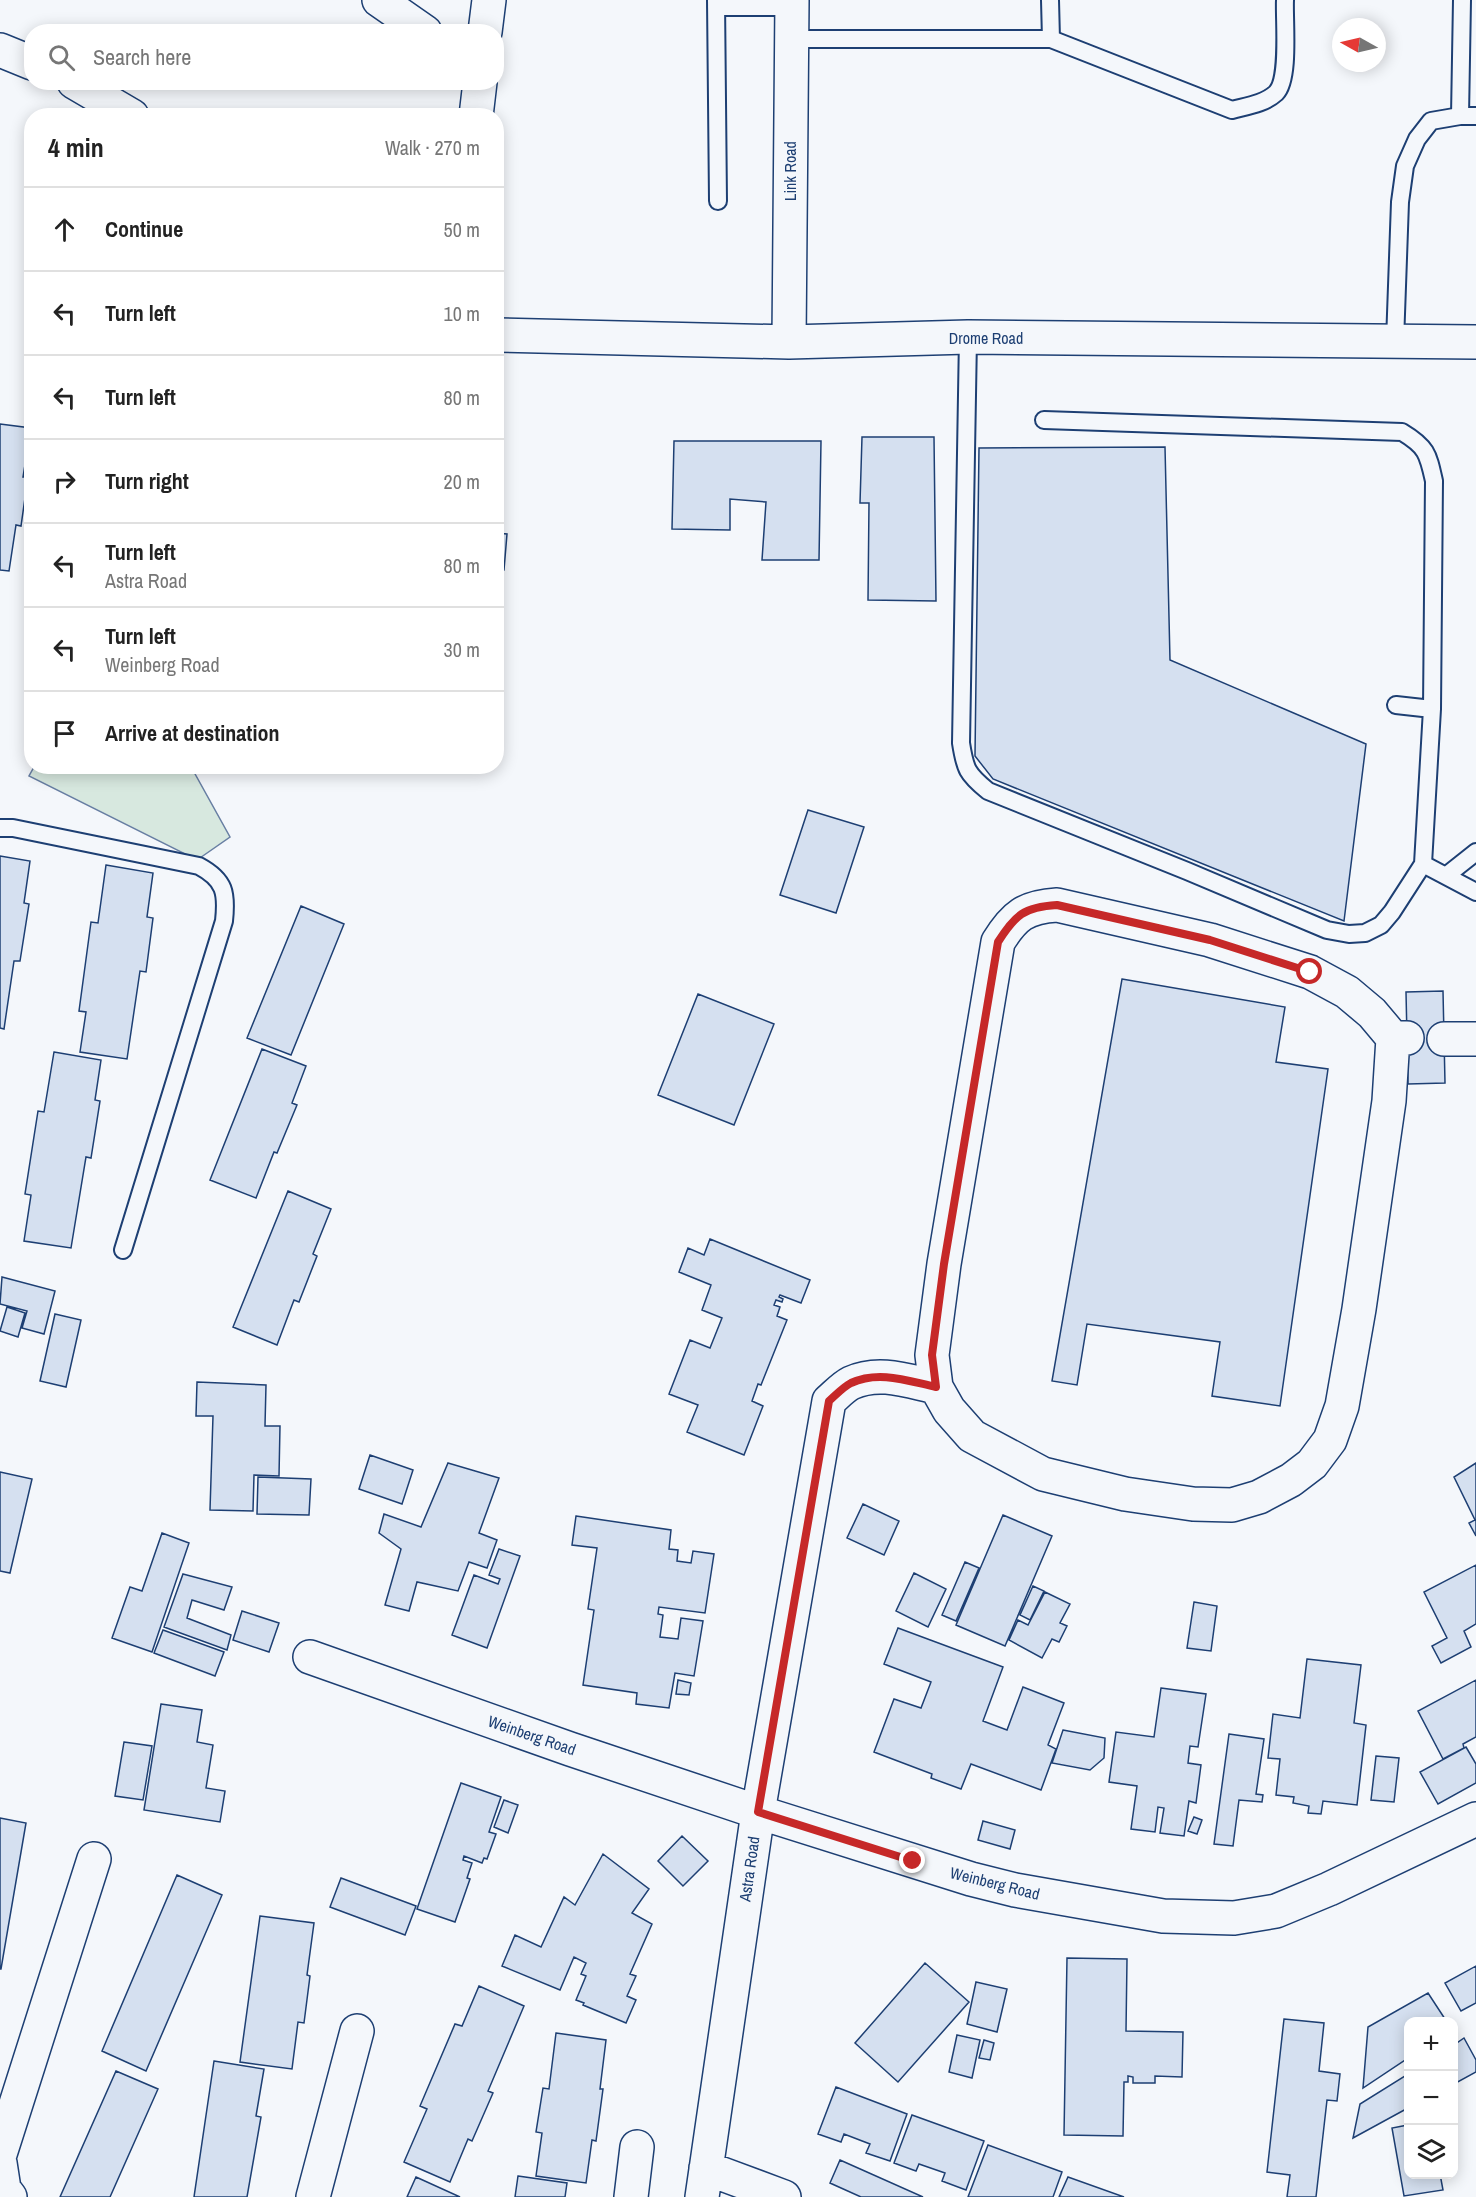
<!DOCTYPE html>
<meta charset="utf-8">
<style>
body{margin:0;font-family:"Archivo Narrow",sans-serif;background:#f2f2f2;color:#222}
.controls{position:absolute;right:18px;bottom:18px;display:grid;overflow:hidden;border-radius:12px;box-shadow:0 3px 15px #0003}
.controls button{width:54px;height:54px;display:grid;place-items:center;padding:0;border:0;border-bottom:2px solid #e0e0e0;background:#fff;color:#222;font:30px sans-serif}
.compass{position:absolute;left:1332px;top:18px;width:54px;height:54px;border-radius:50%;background:#fff;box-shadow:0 3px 15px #0003;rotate:278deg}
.stop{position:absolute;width:18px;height:18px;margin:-14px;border:4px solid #c62828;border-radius:50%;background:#fff}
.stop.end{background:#c62828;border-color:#fff;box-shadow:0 2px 6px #0008}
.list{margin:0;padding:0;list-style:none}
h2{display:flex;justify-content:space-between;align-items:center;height:78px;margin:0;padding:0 24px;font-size:26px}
h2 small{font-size:20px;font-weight:400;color:#767676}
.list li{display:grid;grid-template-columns:39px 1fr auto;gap:18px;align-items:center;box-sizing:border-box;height:84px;padding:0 24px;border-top:2px solid #e0e0e0}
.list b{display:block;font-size:22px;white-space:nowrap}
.list p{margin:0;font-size:20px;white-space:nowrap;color:#767676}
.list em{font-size:20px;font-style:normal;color:#767676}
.icon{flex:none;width:33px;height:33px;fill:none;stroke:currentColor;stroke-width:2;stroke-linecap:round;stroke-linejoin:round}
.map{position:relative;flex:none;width:1476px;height:2197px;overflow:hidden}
.search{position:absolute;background:#fff;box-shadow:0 3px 15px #0003;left:24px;top:24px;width:480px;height:66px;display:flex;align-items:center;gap:15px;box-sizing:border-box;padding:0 21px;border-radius:24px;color:#767676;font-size:22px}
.panel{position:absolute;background:#fff;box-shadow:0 3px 15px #0003;left:24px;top:108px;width:480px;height:666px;border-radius:24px}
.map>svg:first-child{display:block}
</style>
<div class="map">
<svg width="1476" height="2197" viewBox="0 0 1476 2197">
<rect width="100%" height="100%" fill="#f4f7fb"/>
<path fill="#d7e8df" stroke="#687fa3" stroke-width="1.5" d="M34 767H197L194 772 230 837 197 860 29 776Z"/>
<path fill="#d5e0f0" stroke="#1d3f73" stroke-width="1.5" d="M0 424 31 428 23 477H28L21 526 16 525 9 571 0 570Z
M862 437H934L936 601 868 600 869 503H860Z
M674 441H821L819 560H762L766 502 730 499V530L672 529Z
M1165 447 1170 660 1366 744 1344 921 993 779 975 756 979 448Z
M496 533 507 534 504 570 496 569Z
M808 810 864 827 836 913 780 895Z
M0 856 30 861 24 903 29 904 20 961H14L4 1029 0 1028Z
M106 865 153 873 147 917 153 918 146 972 140 971 127 1059 80 1052 86 1012 79 1011 91 922 98 923Z
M301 906 344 924 291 1055 247 1038Z
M1122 979 1285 1007 1276 1062 1328 1069 1280 1406 1212 1396 1220 1342 1087 1324 1077 1385 1052 1381Z
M1443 991 1445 1083 1408 1084 1406 992Z
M698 994 774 1024 734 1125 658 1095Z
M262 1049 306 1066 292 1103 297 1105 277 1153 274 1152 256 1198 210 1180Z
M54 1052 101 1060 95 1100 100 1101 91 1158 86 1157 71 1248 24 1241 31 1195 25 1194 38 1111 44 1112Z
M288 1191 331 1209 313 1254 317 1256 299 1302 294 1300 277 1345 233 1327Z
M710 1239 810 1280 801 1303 780 1295 779 1297 783 1299 782 1302 776 1300 774 1305 780 1307 777 1316 787 1320 761 1385 758 1384 752 1401 763 1406 744 1455 687 1432 698 1405 669 1394 690 1340 710 1348 722 1318 702 1310 711 1285 679 1272 688 1248 704 1255Z
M2 1277 55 1291 44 1334 22 1328 27 1311 0 1304Z
M7 1307 25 1313 18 1337 0 1331Z
M55 1314 81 1320 66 1387 40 1381Z
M197 1382 266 1385 265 1426H280L279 1476 254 1475 253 1511 210 1510 213 1416H196Z
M370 1455 413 1470 402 1504 359 1489Z
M448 1463 499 1478 479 1533 497 1540 487 1568 469 1562 458 1591 417 1582 409 1611 385 1605 401 1549 379 1533 384 1514 421 1527Z
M1476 1463V1536L1469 1523 1475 1520 1454 1477Z
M0 1472 32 1479 10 1573 0 1571Z
M258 1477 311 1479 309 1515 257 1514Z
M863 1504 899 1521 884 1555 847 1538Z
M1003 1515 1052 1536 1005 1646 956 1625Z
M576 1516 671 1530 669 1549 678 1550 677 1561 691 1563 693 1551 714 1554 705 1613 659 1607 658 1614 663 1615 660 1637 678 1639 681 1618 703 1621 694 1676 675 1673 669 1708 636 1704 637 1693 583 1685 594 1610 588 1609 597 1548 572 1545Z
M162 1533 189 1543 152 1652 112 1638 130 1587 142 1591Z
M499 1549 520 1556 487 1648 452 1635 474 1575 498 1584 500 1579 489 1575Z
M965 1562 979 1568 956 1621 942 1615Z
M1476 1565V1624L1464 1631 1471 1647 1441 1663 1432 1646 1447 1638 1424 1592Z
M914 1573 946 1589 928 1627 896 1611Z
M183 1574 232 1587 224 1610 192 1600 187 1618 231 1635 227 1650 164 1627Z
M1033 1586 1044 1591 1030 1620 1020 1615Z
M1045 1592 1070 1604 1060 1623 1067 1626 1059 1642 1052 1639 1042 1658 1009 1640 1018 1620 1028 1625Z
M1194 1602 1217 1606 1211 1651 1187 1648Z
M242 1611 279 1623 269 1652 233 1640Z
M898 1628 1003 1667 983 1721 1007 1730 1023 1687 1064 1703 1048 1745 1056 1749 1041 1790 971 1764 961 1789 931 1778 932 1774 874 1752 894 1699 921 1708 931 1682 884 1664Z
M163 1630 224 1652 215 1676 154 1653Z
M1307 1659 1361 1665 1354 1723 1366 1725 1357 1805 1323 1801 1321 1814 1308 1813 1309 1806 1293 1803 1294 1797 1276 1795 1280 1759 1268 1758 1273 1714 1300 1718Z
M678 1680 691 1683 689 1695 676 1694Z
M1476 1680V1737L1463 1744 1464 1748 1443 1759 1418 1711Z
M1161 1688 1206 1694 1198 1747 1190 1746 1188 1763 1201 1765 1196 1803 1189 1801 1184 1836 1160 1833 1164 1808 1158 1807 1155 1832 1131 1829 1137 1786 1109 1782 1116 1732 1154 1737Z
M161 1704 202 1710 197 1742 213 1745 206 1788 225 1791 220 1822 144 1810Z
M1063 1730 1105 1738 1104 1758 1090 1770 1052 1763Z
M1229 1734 1264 1739 1256 1794 1263 1795 1262 1802 1239 1800 1233 1846 1214 1844Z
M124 1742 152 1746 143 1800 115 1796Z
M1466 1747 1476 1764V1783L1438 1804 1420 1772Z
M1376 1756 1399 1758 1394 1802 1371 1800Z
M461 1783 501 1797 489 1832 496 1834 487 1859 484 1858 482 1863 464 1856 463 1860 472 1863 467 1878 470 1879 455 1922 417 1909Z
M504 1800 518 1805 508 1833 494 1827Z
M1194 1817 1202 1820 1197 1834 1188 1831Z
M0 1818 26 1823 1 1969H0Z
M983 1821 1015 1830 1010 1849 978 1840Z
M682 1836 708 1861 683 1886 658 1861Z
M603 1854 649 1889 632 1913 652 1924 630 1974 636 1976 627 1996 636 2000 626 2023 583 2005 584 2003 576 2000 586 1976 581 1974 586 1963 574 1957 560 1990 502 1966 515 1935 541 1947 564 1897 575 1905Z
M177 1875 222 1895 146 2071 102 2051Z
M341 1878 416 1906 405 1935 330 1907Z
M260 1916 314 1923 307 1975 310 1976 304 2023 298 2022 292 2069 240 2062Z
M1067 1958 1127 1959 1126 2031 1183 2032 1182 2077 1155 2076V2083H1133V2077L1128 2076V2082H1124L1123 2136 1064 2135Z
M925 1963 969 2002 898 2082 855 2043Z
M1476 1966V2003L1461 2011 1445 1983Z
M976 1982 1007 1989 997 2032 967 2024Z
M479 1986 524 2006 488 2091 493 2093 472 2141 468 2139 450 2182 404 2162 427 2109 420 2106 455 2024 462 2026Z
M1428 1993 1447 2022H1408V2058L1363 2088 1368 2027Z
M1284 2019 1324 2023 1319 2071 1340 2074 1337 2101 1327 2100 1316 2197H1287L1290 2175 1267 2172Z
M556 2033 606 2040 600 2089H603L596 2141 592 2140 586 2183 536 2176 542 2133 536 2132 543 2088 549 2089Z
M957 2035 980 2040 972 2078 949 2072Z
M1464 2038 1476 2060V2072L1454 2084V2045Z
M984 2040 994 2043 990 2060 979 2058Z
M214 2061 264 2069 256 2116 261 2117 247 2197H194Z
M116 2071 158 2089 110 2197H60Z
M1408 2074V2108L1353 2138 1360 2104Z
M836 2087 907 2114 890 2161 866 2153 870 2144 844 2134 841 2142 818 2134Z
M912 2115 984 2141 966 2190 942 2181 945 2173 919 2164 916 2171 894 2163Z
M1408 2125V2174H1440L1443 2190 1404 2196 1392 2128Z
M988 2145 1062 2172 1053 2197H968Z
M840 2160 923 2197H861L830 2183Z
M518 2176 567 2183 565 2197H515Z
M416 2177 460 2197H407Z
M1068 2177 1124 2197H1059Z"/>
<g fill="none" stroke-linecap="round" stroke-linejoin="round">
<defs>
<path id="lane" d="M716 0 718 201
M1050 0 1051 39
M716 7H791
M791 39H1051L1232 110C1247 106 1264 104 1276 93 1290 79 1284 21 1285 0
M1460 116 1462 0
M968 337 961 743C965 769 967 774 988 791L1187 871 1327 930 1349 934 1365 933 1381 925 1392 912 1423 864 1432 709 1434 481C1428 454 1427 447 1402 432L1044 420
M1395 342 1400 202 1405 166 1417 139 1431 121 1460 116H1476
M1396 705 1432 709
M0 828H13L199 866C225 880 227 893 224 921L123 1250
M1423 864 1476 892
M1447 875 1476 852"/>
<path id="street" d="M379 0 425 32
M485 32 489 0
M0 50 32 63
M74 82 132 116
M476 116 480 82
M496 335 789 342 968 337 1476 342
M789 342 792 0
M1393 1038 1389 1101 1359 1309 1342 1406 1330 1440 1312 1464 1291 1480 1259 1497 1232 1505 1193 1504 1125 1494 1043 1474 972 1436 949 1410 936 1387 932 1355 944 1264 998 942C1014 916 1025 907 1057 905L1210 940 1310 972 1347 992 1372 1013 1393 1038H1407
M1444 1039H1476
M310 1657 570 1749 758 1812 971 1879 1015 1890 1163 1916 1234 1918 1276 1911 1329 1889 1476 1819
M0 2154 94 1859
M0 2163 4 2189 10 2197
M706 2168 784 2197
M313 2197 357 2031
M631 2197 637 2147
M702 2197 758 1812 829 1401C836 1395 843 1387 851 1383 879 1370 908 1381 936 1387"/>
</defs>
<use href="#lane" stroke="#1d3f73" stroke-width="20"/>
<use href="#street" stroke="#1d3f73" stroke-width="36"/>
<use href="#lane" stroke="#f4f7fb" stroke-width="16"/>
<use href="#street" stroke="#f4f7fb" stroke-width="33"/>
</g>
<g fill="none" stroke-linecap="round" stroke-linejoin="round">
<path stroke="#c62828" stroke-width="8" d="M913 1861 758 1812 829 1401C836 1395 843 1387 851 1383 879 1370 908 1381 936 1387L932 1355 944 1264 998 942C1015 915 1024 907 1057 905L1210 940 1310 972"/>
</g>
<g text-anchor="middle" stroke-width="4.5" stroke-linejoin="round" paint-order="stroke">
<g font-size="16" fill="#1d3f73" stroke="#f4f7fb">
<text transform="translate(790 171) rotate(-90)" y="6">Link Road</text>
<text x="986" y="344">Drome Road</text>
<text transform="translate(532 1735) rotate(19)" y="6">Weinberg Road</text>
<text transform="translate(749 1869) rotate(-82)" y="6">Astra Road</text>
<text transform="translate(995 1883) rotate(14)" y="6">Weinberg Road</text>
</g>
</g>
</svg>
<div class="controls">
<button>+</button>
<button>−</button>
<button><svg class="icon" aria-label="layers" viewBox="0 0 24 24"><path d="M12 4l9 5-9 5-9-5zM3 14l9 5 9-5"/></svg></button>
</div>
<svg class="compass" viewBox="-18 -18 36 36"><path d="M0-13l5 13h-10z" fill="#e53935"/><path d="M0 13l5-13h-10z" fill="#767676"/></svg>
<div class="stop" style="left:1310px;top:972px"></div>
<div class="stop end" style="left:913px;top:1861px"></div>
<div class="search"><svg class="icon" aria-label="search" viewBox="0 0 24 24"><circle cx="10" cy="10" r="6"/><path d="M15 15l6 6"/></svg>Search here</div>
<section class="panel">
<h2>4 min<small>Walk · 270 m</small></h2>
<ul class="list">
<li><svg class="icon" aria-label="ahead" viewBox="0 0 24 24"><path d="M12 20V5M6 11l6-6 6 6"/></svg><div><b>Continue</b></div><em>50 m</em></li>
<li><svg class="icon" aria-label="left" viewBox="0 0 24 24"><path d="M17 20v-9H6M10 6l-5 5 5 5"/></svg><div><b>Turn left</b></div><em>10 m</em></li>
<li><svg class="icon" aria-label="left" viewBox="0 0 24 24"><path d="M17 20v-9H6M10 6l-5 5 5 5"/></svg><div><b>Turn left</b></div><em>80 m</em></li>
<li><svg class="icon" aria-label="right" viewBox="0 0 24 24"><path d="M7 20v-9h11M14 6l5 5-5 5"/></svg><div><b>Turn right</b></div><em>20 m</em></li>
<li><svg class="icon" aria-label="left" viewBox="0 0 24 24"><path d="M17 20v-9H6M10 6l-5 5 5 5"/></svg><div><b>Turn left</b><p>Astra Road</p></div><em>80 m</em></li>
<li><svg class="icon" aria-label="left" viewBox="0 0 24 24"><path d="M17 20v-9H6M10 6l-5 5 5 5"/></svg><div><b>Turn left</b><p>Weinberg Road</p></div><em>30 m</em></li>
<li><svg class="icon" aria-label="arrive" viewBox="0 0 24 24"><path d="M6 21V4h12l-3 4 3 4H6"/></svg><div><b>Arrive at destination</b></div></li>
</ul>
</section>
</div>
